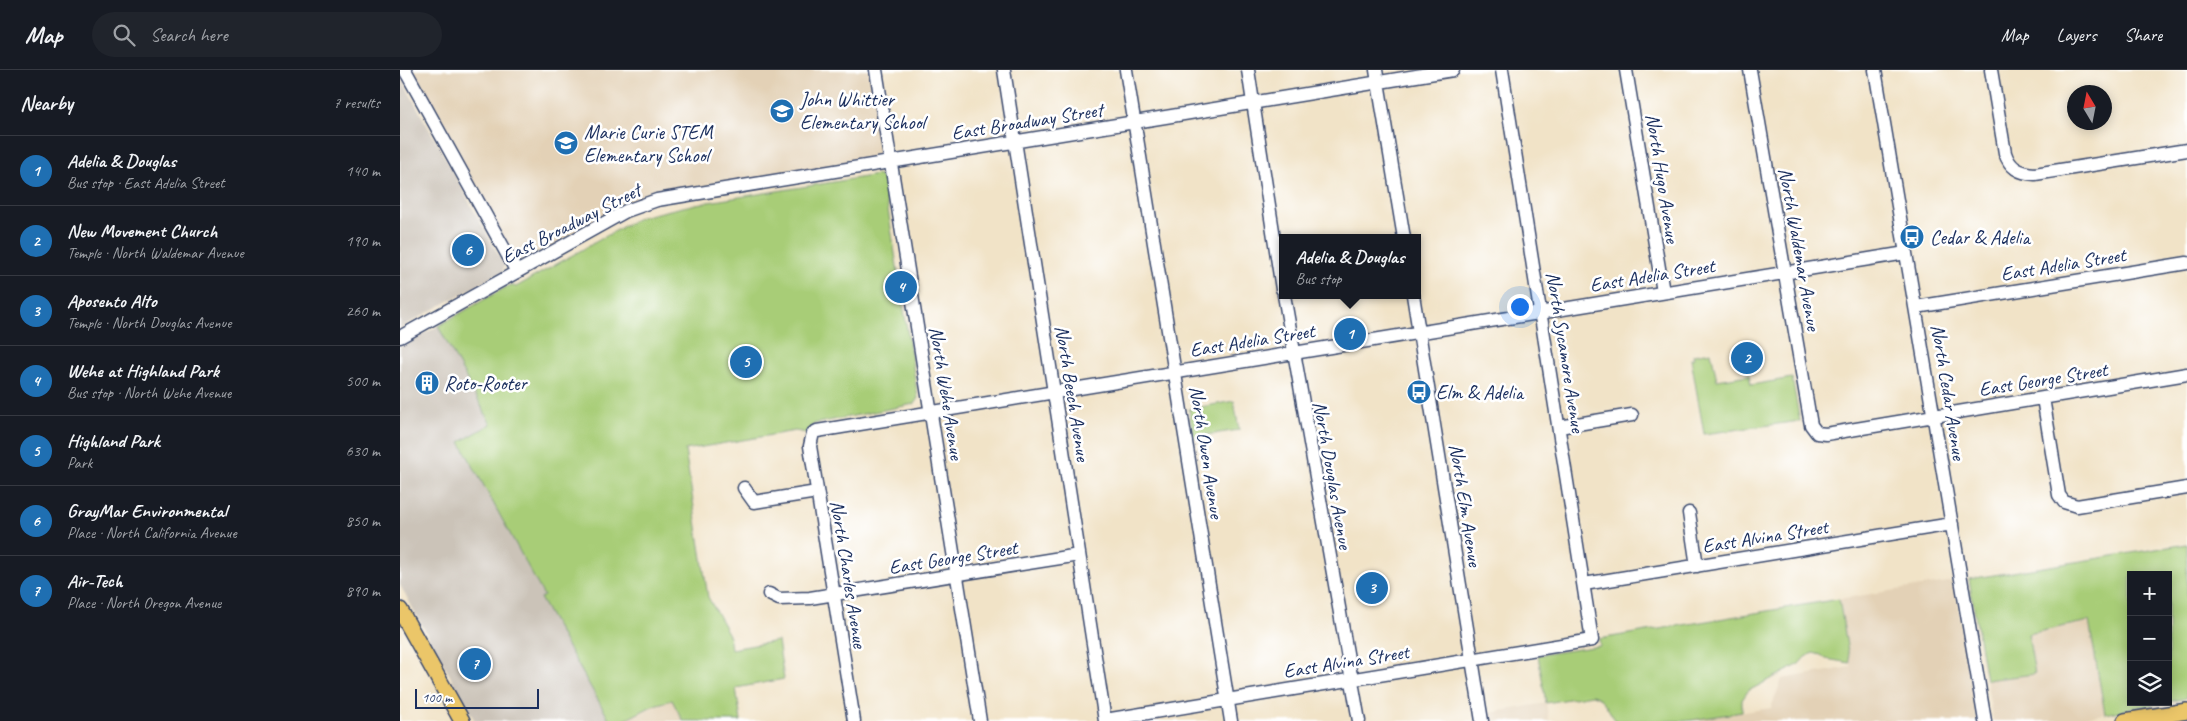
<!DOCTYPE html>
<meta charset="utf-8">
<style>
body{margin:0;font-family:Caveat,sans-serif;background:#20242c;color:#f1f3f6}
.controls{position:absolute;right:15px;bottom:15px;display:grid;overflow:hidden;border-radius:0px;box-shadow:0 2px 12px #0003}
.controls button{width:45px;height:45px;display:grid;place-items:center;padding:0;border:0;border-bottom:1px solid #363941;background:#171b24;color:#f1f3f6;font:25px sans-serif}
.compass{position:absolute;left:1667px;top:15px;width:45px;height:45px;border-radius:50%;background:#171b24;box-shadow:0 2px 12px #0003;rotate:350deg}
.scale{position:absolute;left:15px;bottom:12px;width:124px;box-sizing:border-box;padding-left:5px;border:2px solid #1b2f5e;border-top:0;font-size:14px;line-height:18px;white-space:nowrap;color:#1b2f5e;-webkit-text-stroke:4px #fff;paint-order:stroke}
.you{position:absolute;left:1119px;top:236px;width:18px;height:18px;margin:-12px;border:4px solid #fff;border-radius:50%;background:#1a73e8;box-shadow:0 0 0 8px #1a73e833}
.badge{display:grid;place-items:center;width:32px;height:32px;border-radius:50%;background:#1f6fb2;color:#fff;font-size:16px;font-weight:700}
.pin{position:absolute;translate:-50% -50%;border:2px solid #fff;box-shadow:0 1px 5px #0006}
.popup{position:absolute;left:879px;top:164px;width:142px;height:65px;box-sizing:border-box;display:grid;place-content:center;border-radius:0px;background:#171b24;filter:drop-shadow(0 1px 4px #0005);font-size:16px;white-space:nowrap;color:#9ea1a6}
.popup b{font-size:19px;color:#f1f3f6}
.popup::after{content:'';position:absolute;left:50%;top:100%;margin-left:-10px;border:10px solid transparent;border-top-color:#171b24}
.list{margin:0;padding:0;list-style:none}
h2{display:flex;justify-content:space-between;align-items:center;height:65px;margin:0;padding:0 20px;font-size:21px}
h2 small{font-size:16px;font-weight:400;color:#9ea1a6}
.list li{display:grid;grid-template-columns:32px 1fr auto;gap:15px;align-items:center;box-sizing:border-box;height:70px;padding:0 20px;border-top:1px solid #363941}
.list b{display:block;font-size:19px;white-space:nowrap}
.list p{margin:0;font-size:16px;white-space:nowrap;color:#9ea1a6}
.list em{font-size:16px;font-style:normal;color:#9ea1a6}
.icon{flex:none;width:28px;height:28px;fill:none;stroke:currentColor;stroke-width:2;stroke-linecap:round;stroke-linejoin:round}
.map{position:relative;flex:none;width:1787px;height:651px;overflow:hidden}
header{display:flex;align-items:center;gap:30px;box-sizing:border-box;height:70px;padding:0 25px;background:#171b24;border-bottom:1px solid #363941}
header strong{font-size:24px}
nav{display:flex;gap:28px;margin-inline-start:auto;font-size:18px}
.search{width:350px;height:45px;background:#20242c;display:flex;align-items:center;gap:12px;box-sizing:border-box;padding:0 18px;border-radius:28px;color:#9ea1a6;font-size:19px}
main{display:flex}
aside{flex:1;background:#171b24}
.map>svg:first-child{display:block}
</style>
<header>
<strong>Map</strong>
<div class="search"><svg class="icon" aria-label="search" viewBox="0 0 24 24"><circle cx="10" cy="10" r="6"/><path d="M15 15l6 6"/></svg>Search here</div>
<nav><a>Map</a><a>Layers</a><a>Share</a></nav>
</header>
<main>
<aside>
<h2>Nearby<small>7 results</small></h2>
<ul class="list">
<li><span class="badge">1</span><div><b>Adelia &amp; Douglas</b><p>Bus stop · East Adelia Street</p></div><em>140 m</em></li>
<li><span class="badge">2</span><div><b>New Movement Church</b><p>Temple · North Waldemar Avenue</p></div><em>190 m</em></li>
<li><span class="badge">3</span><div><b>Aposento Alto</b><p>Temple · North Douglas Avenue</p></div><em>260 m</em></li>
<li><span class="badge">4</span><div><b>Wehe at Highland Park</b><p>Bus stop · North Wehe Avenue</p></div><em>500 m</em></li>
<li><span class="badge">5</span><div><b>Highland Park</b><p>Park</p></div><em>630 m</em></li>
<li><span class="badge">6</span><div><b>GrayMar Environmental</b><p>Place · North California Avenue</p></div><em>850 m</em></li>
<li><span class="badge">7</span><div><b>Air-Tech</b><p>Place · North Oregon Avenue</p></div><em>890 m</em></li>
</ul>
</aside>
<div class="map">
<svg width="1787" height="651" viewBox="0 0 1787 651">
<rect width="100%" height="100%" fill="#fff"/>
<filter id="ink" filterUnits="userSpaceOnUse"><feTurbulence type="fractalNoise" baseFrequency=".02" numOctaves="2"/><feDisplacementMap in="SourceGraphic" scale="10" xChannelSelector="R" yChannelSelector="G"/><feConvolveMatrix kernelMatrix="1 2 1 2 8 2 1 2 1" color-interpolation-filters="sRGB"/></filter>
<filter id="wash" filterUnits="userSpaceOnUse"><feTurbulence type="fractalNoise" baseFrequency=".0096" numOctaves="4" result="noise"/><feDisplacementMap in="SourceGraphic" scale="20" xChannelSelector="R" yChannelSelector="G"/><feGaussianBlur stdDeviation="1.12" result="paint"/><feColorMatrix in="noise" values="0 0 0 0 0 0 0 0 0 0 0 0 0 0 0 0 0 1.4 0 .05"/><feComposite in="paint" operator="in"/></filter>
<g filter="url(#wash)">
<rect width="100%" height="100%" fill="#f1e3c7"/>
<path fill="#e3d1b6" d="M5 0H476L491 92 257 130 117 202Z
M1554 511 1577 651H1286L1371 638 1382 609 1451 597 1439 529Z
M1689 551 1705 644 1665 651H1593L1586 610 1635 604 1628 564Z
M272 630 283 651H223L254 635Z
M1146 633 1149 651H1090L1089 643Z"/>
<path fill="#cbc3b8" d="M0 6 104 195 103 201 0 258Z
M38 256 91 354 61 371 144 527 141 529 210 651H75L0 515V277Z"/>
<path fill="#a8cd77" stroke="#627e6a" d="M477 105 483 108 518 328 514 334 418 353 414 354 406 363 395 361 285 380 308 527 329 565 331 579 378 571 384 609 336 618 341 651H283L272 630 254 635 223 651H210L140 528 144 526 60 372 91 354 38 256 108 216 111 215 116 217 240 147 296 134Z
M1311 282 1317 310 1349 305 1351 315 1392 308 1400 351 1304 364 1291 289 1294 288 1293 285Z
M834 331 839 360 793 367 789 339Z
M1787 474V628L1768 632V505H1731V632H1767L1705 644 1689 551 1628 564 1635 604 1586 610 1569 509Z
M1439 529 1450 593 1426 589 1421 585 1413 583 1405 587 1398 595 1348 621 1342 630V642L1286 651H1216C1208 641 1205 628 1192 625L1146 633 1138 585 1200 576 1199 569Z"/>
</g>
<g filter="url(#ink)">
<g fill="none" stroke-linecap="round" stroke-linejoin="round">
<defs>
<path id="minor" d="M5 0 117 202
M476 0 580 651
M604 0 705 651
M726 0 831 651
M848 0 882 219
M976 0 1004 168
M1226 0 1263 222
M1350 0 1411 355 1417 363 1426 364 1787 304
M1475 0 1585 651
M1591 0 1605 83C1610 98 1619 103 1635 104L1787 80
M884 225 959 651
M1013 225 1082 651
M1516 237 1787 193
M0 267 226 141 257 130 1053 0
M1643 328 1659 425 1664 432 1677 436 1787 418
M1159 357 1232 345
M344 418 354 432 417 422
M1289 443 1297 496
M1184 514 1552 454
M369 524 379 529 410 528 679 485
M705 650 1192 570 1102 0
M454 651 410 376 413 363 417 361 1506 183"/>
<path id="major" d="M0 540 62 651
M1725 651 1787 641"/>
</defs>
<use href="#minor" stroke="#3b4a6e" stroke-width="15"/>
<use href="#major" stroke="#3b4a6e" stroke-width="18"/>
<use href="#minor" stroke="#fff" stroke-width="12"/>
<use href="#major" stroke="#ebc669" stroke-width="15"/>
</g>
</g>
<defs>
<symbol id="school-disc" viewBox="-11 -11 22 22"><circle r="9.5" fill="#1f6fb2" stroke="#fff"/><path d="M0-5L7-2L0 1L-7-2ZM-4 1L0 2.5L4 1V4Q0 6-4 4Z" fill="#fff"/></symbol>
<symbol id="bus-disc" viewBox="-11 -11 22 22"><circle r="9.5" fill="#1f6fb2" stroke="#fff"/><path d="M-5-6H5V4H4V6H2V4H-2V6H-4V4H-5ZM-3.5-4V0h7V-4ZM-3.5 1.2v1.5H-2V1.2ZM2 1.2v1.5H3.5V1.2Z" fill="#fff"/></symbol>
<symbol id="building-disc" viewBox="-11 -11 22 22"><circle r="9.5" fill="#1f6fb2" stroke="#fff"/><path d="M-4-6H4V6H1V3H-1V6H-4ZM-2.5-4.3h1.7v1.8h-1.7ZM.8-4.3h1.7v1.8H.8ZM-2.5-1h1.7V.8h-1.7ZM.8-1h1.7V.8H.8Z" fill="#fff"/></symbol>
</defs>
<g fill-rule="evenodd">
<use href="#school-disc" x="368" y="27" width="28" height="28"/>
<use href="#school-disc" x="152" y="59" width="28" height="28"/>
<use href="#bus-disc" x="1498" y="153" width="28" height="28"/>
<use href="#building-disc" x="13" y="299" width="28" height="28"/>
<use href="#bus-disc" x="1005" y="308" width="28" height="28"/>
</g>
<g text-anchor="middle" stroke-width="5" stroke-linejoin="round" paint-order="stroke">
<g font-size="20" fill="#1b2f5e" stroke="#fff" text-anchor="start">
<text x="400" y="36">John Whittier<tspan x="400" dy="23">Elementary School</tspan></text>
<text x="184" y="69">Marie Curie STEM<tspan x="184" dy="23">Elementary School</tspan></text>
<text x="1530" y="174">Cedar &amp; Adelia</text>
<text x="44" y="320">Roto-Rooter</text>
<text x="1036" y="329">Elm &amp; Adelia</text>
</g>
<g font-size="20" fill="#1b2f5e" stroke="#fff">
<text transform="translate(627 51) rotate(-9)" y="7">East Broadway Street</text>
<text transform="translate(1263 108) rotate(81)" y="7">North Hugo Avenue</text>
<text transform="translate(171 153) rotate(-27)" y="7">East Broadway Street</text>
<text transform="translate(1400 179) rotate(80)" y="7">North Waldemar Avenue</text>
<text transform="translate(1663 194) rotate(-9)" y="7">East Adelia Street</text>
<text transform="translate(1252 205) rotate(-9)" y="7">East Adelia Street</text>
<text transform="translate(852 270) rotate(-9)" y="7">East Adelia Street</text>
<text transform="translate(1166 282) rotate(81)" y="7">North Sycamore Avenue</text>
<text transform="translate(1643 309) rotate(-9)" y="7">East George Street</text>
<text transform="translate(1549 322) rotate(81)" y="7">North Cedar Avenue</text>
<text transform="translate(547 323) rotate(81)" y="7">North Wehe Avenue</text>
<text transform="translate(673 323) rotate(81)" y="7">North Beech Avenue</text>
<text transform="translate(807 382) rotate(81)" y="7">North Owen Avenue</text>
<text transform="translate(933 405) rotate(80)" y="7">North Douglas Avenue</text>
<text transform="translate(1066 435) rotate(81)" y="7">North Elm Avenue</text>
<text transform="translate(1365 466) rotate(-9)" y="7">East Alvina Street</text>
<text transform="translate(553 487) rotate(-9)" y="7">East George Street</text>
<text transform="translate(449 504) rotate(81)" y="7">North Charles Avenue</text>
<text transform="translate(946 591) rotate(-9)" y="7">East Alvina Street</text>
</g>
</g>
</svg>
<div class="controls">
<button>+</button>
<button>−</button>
<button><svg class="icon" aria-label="layers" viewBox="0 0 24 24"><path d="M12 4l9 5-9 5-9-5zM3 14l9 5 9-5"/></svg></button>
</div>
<svg class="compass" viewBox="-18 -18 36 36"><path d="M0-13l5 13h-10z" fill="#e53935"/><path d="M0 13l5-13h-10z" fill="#9ea1a6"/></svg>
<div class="scale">100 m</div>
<div class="you"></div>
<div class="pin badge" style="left:950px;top:264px">1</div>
<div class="popup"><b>Adelia &amp; Douglas</b>Bus stop</div>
<div class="pin badge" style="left:1347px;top:288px">2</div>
<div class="pin badge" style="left:972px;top:518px">3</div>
<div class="pin badge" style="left:501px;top:217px">4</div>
<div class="pin badge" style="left:346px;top:292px">5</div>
<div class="pin badge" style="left:68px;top:180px">6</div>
<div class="pin badge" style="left:75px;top:594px">7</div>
</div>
</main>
